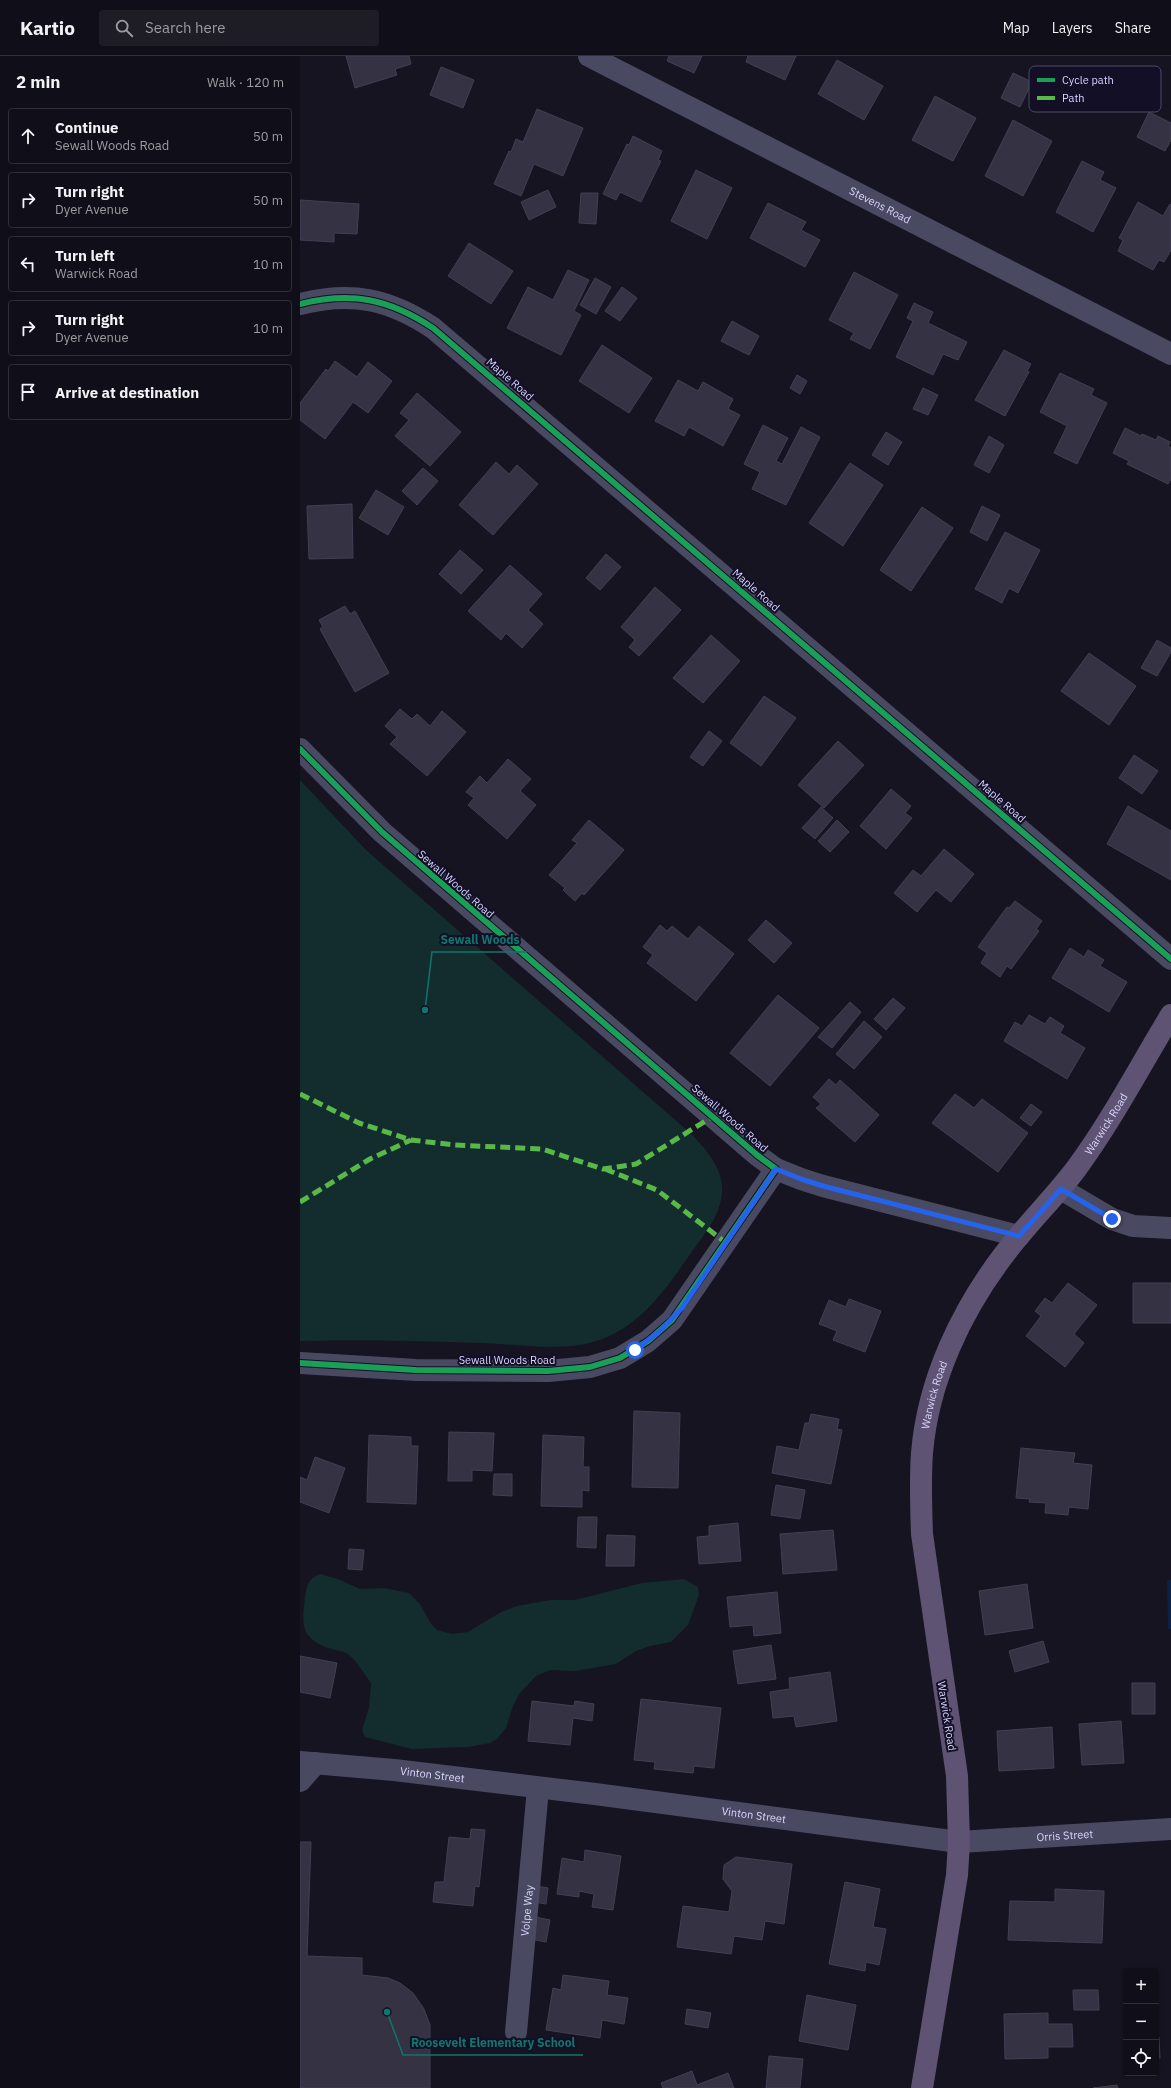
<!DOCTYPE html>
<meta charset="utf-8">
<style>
body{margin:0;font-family:"IBM Plex Sans",sans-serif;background:#1e1d26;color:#f1f3f6}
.controls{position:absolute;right:12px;bottom:12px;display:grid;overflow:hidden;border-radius:4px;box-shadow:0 1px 3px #0004}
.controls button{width:36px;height:36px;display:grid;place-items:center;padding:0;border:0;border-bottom:1px solid #302f38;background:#100f19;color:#f1f3f6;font:20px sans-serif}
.stop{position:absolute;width:12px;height:12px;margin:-9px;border:3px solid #2563eb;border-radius:50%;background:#fff}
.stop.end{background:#2563eb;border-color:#fff;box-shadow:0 1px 4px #0008}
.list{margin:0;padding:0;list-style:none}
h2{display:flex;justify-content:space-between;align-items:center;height:52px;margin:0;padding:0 16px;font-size:17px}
h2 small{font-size:13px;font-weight:400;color:#9c9ca2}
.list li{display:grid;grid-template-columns:26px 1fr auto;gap:12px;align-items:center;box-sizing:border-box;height:56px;margin:0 8px 8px;padding:0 8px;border:1px solid #302f38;border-radius:4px}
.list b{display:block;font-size:15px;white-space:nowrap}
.list p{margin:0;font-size:13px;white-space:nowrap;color:#9c9ca2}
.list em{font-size:13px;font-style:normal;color:#9c9ca2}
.icon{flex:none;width:22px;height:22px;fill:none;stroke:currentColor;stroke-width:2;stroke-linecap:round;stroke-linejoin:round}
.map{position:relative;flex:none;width:871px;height:2032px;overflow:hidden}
header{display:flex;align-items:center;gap:24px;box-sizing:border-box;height:56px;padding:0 20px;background:#100f19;border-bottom:1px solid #302f38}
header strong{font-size:19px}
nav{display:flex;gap:22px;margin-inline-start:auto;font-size:14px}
.search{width:280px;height:36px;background:#1e1d26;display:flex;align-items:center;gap:10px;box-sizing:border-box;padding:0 14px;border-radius:4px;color:#9c9ca2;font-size:15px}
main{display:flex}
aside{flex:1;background:#100f19}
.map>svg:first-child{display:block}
</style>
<header>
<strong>Kartio</strong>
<div class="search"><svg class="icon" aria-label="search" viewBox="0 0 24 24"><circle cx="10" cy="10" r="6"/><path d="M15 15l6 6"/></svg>Search here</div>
<nav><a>Map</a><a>Layers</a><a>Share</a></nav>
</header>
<main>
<aside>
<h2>2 min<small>Walk · 120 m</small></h2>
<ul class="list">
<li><svg class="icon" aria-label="ahead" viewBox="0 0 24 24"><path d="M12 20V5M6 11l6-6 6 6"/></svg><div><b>Continue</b><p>Sewall Woods Road</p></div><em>50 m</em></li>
<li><svg class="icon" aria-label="right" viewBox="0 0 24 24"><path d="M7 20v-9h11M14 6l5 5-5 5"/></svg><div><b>Turn right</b><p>Dyer Avenue</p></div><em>50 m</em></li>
<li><svg class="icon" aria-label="left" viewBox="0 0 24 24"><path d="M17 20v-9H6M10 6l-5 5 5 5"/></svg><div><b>Turn left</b><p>Warwick Road</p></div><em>10 m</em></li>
<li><svg class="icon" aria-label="right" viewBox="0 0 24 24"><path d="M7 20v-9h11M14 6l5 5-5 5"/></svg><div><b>Turn right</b><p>Dyer Avenue</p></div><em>10 m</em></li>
<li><svg class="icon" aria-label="arrive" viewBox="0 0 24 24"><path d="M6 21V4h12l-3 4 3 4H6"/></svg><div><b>Arrive at destination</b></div></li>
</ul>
</aside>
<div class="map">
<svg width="871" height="2032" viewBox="0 0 871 2032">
<rect width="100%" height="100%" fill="#161421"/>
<path fill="#132c2d" d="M0 724 66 794 389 1076C424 1110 435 1136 404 1179 380 1211 358 1250 324 1272 310 1281 294 1287 279 1289 247 1294 213 1288 182 1287 121 1285 61 1283 0 1285Z
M20 1518 38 1523 60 1533 84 1532 109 1537 120 1548 131 1568 137 1574 152 1578 168 1576 201 1556 217 1550 250 1544H275L342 1527 384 1523 398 1531 399 1539 388 1569 371 1586 350 1590 336 1595 316 1608 275 1615 250 1614 236 1620 220 1637 213 1650 206 1672 197 1683 190 1687 168 1691 112 1693 65 1681 62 1674 69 1652 71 1627C66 1620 55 1603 48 1598 43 1595 34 1594 28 1592 0 1582 2 1568 5 1541 7 1529 8 1523 20 1518Z"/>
<path fill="#0d2144" d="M867 1524H871V1573H868Z"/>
<path fill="#343243" stroke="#433f54" d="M46 0H109L111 8 95 13 97 19 55 32Z
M369 0H402L394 17 367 5Z
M448 0H496L485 24 446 6Z
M537 4 583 30 564 64 518 38Z
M141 11 174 24 163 52 130 39Z
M713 17 732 26 720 51 701 42Z
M635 40 676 62 653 105 612 84Z
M237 53 283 72 263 120 234 108 221 140 194 128 209 95 211 96 216 83 223 86Z
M849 56 871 67V84L865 95 837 81Z
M713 64 752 85 723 140 685 120Z
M333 80 362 95 358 104 361 105 341 146 320 136 316 144 303 138 327 88 329 89Z
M782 105 804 116 800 124 816 132 793 176 756 156Z
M396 114 432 132 407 183 371 165Z
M248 134 256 151 229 164 221 146Z
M281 137H298L296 168 279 167Z
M0 144 59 148 57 178 34 177V186L0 184Z
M838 146 863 160 870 148 871 149V194L864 206 859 204 853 214 818 195 823 184 819 182Z
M468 147 506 166 501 174 520 184 505 211 450 182Z
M169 187 213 215 191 248 148 220Z
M268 214 289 224 274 255 281 259 261 299 207 272 228 231 253 244Z
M554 216 598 239 570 293 550 283 554 277 529 264Z
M295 222 311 231 296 258 280 249Z
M322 231 337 242 320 265 305 255Z
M614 247 633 256 628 267 667 286 658 304 643 298 633 319 596 301 613 265 607 262Z
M432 265 459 280 449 299 421 285Z
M302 289 352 322 329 357 279 325Z
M704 294 731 308 727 315 729 316 705 360 675 344Z
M35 305 57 321 68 306 92 325 68 357 53 346 25 383 0 364V347L26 313 28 315Z
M760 317 794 333 791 339 807 347 777 408 754 397 767 370 740 356Z
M497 319 507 325 500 338 490 332Z
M378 324 398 335 403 326 433 343 428 353 440 359 423 390 389 371 384 380 355 365Z
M623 332 638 339 628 359 613 353Z
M117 337 161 376 130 410 95 380 109 364 100 357Z
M463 369 488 382 476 405 482 408 501 371 520 381 486 449 452 433 460 416 444 408Z
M825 372 841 380 842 378 856 384 858 380 870 386 868 390 871 392V423L868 428 827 408 829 405 813 397Z
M586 376 602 386 588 409 572 399Z
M689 380 704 389 689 417 674 409Z
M196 406 209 418 217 409 238 428 193 479 159 449Z
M550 407 583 429 543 490 509 467Z
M123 412 138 425 117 449 102 435Z
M76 434 104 451 88 479 59 462Z
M52 448 53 502 9 503 7 450Z
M682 450 700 459 687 485 670 476Z
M622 451 653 472 611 535 580 514Z
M705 476 740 494 718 537 709 532 702 547 675 533Z
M160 494 183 514 161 538 139 518Z
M306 498 321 511 300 534 286 522Z
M210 509 242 538 228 554 243 568 222 592 206 577 201 584 168 555Z
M355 531 381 554 339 600 329 591 335 584 321 571Z
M45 550 50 558 55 555 89 617 55 636 20 573 23 571 19 564Z
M411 579 440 605 403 647 373 622Z
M857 584 871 592V596L857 620 841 612Z
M789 597 836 630 809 669 761 635Z
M464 640 496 662 461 710 430 687Z
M100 653 112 663 117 658 130 670 142 655 166 676 127 720 90 688 97 681 85 670Z
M409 675 422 685 403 710 390 701Z
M538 685 564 709 524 752 498 729Z
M834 699 858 715 842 738 819 722Z
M208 703 231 723 220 735 236 749 207 783 168 749 174 742 166 736 180 720 187 727Z
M591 733 611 750 605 757 612 762 586 793 560 770Z
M828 750 871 775V824L807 788Z
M521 751 533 762 515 783 502 772Z
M289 764 324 794 284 839 282 837 275 845 263 834 265 832 249 819 277 787 272 784Z
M537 764 549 776 530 796 518 785Z
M644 793 674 818 651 846 636 834 617 856 594 837 613 814 621 820Z
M715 845 742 865 736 873 739 875 711 913 707 910 700 921 681 907 687 897 678 891 707 851 709 852Z
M466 864 492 887 474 907 448 884Z
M360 869 367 875 372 870 388 883 399 870 434 898 396 945 347 907 353 899 343 891Z
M770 892 784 901 788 894 804 904 800 910 827 926 809 956 752 922Z
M478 939 519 972 470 1030 430 997Z
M593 942 605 952 586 974 574 963Z
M550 946 561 956 532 992 518 981Z
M729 959 745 968 750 961 764 970 760 977 785 992 767 1023 704 985 715 966 722 970Z
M564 965 582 981 554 1013 536 998Z
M529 1023 536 1029 540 1024 579 1059 555 1086 516 1052 521 1048 513 1041Z
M655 1038 674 1052 682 1043 728 1077 698 1116 632 1067Z
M731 1048 742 1056 731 1070 720 1062Z
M768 1227 797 1249 774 1278 784 1287 765 1311 726 1280 741 1260 735 1255 745 1242 752 1247Z
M833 1227H871V1267H833Z
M549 1243 581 1255 565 1296 533 1284 537 1275 519 1268 529 1244 546 1251Z
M334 1355 380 1357 378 1432 332 1431Z
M511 1358 539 1363 537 1373 542 1374 531 1428 472 1417 477 1390 499 1394 505 1367H509Z
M149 1376 194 1377 192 1415 172 1414V1425H148Z
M69 1379 111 1381V1390H118L116 1448 67 1446Z
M243 1379 284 1381 283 1411H289V1435L282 1434V1451L241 1450Z
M721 1392 775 1397 773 1407 792 1409 788 1453 769 1451 768 1459 745 1457 746 1447 729 1446 730 1443 716 1442Z
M15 1401 45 1412 29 1457 0 1446V1421L7 1424Z
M194 1418H212V1440L193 1439Z
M476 1429 505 1434 500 1463 471 1459Z
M278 1461H297L296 1492 277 1491Z
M438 1467 441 1505 399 1508 397 1481 409 1480V1470Z
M533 1474 537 1514 483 1518 480 1478Z
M307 1479 335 1480 334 1510H306Z
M49 1493 64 1494 62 1514 48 1513Z
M727 1528 733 1572 685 1579 679 1535Z
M477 1536 481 1577 454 1580 453 1569 430 1571 427 1541Z
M743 1585 749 1606 715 1616 709 1595Z
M471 1589 476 1623 438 1628 433 1595Z
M0 1600 37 1607 30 1642 0 1636Z
M530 1616 537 1665 496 1671 494 1660 473 1662 470 1636 490 1633 489 1622Z
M832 1627H855V1658H832Z
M341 1643 421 1652 414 1712 394 1710 393 1717 354 1713 355 1706 334 1704Z
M232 1645 274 1650 275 1645 294 1648 292 1665 273 1662 270 1689 228 1685Z
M821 1665 824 1707 782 1709 779 1668Z
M752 1671 754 1712 699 1715 697 1675Z
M171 1773 185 1774 179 1831 175 1830 173 1850 133 1846 135 1826H144L149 1781 170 1783Z
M0 1786H11L7 1900 62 1902V1919L88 1922 100 1927 113 1937 124 1953 130 1969V2032H0Z
M285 1794 321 1800 313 1854 292 1851 294 1838 279 1835V1841L257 1838 262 1802 284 1806Z
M436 1801 492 1808 484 1868 465 1865 462 1884 434 1880 431 1898 377 1891 383 1850 429 1856 432 1835 423 1823 424 1809Z
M545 1826 580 1833 573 1871 586 1873 579 1909 566 1906 565 1915 529 1908Z
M237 1830 248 1832 246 1848 234 1846Z
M755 1833 804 1835 802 1887 708 1884 710 1845 755 1846Z
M235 1861 250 1864 246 1886 231 1883Z
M263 1919 309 1925 307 1939 328 1942 324 1968 302 1964 300 1982 246 1974 253 1932 261 1934Z
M773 1934H798L799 1954H774Z
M507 1939 556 1949 548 1994 499 1985Z
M387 1953 411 1957 408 1972 385 1968Z
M748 1957V1968H772L773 1991H748V2002L705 2003 704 1958Z
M856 1981H859L860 2002H856Z
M469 2000 503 2003 500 2032H466Z
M392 2015 397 2029 428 2017 434 2032H363L361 2027Z
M817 2029 818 2032H793Z"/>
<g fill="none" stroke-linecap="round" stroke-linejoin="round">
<g stroke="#4a4962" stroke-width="22">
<path id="s1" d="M289 0 871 298"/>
<path d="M0 248C52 235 89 243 133 272L871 903"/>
<path d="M0 693 82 776 457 1099 476 1113 372 1264 348 1285 320 1302 290 1311 248 1315 116 1314 0 1307"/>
<path d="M476 1113 501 1123 523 1130 719 1180"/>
<path d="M761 1133 812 1163 833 1170 871 1172"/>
<path id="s2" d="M0 1706 94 1714 295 1738 659 1786 871 1773"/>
<path d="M0 1725 16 1707"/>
<path id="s3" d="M216 1976 238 1732"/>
</g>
<path stroke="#5e5373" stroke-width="22" id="s4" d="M622 2032 657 1819 659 1786 657 1720 622 1478C621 1451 620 1424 622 1397 628 1324 662 1253 706 1196 728 1167 754 1142 776 1113 812 1064 840 1010 871 959"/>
<path stroke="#58b947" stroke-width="5" stroke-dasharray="10 5" stroke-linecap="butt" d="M0 1038 59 1067 111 1084 155 1089 242 1093 303 1113 336 1108 412 1061
M305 1113 357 1134 425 1186
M0 1146 70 1103 111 1084"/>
<defs>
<path id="cycleway" d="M0 248C52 235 89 243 133 272L871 903
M0 693 82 776 457 1099 476 1113 372 1264 348 1285 320 1302 290 1311 248 1315 116 1314 0 1307"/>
</defs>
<use href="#cycleway" stroke="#130f26" stroke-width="8"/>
<use href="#cycleway" stroke="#1a9f57" stroke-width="6"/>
</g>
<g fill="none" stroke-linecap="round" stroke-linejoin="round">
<path stroke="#2563eb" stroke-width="5" d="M335 1294 359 1276 382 1252 476 1113 501 1123 523 1130 719 1180 761 1133 812 1163"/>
</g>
<g text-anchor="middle" stroke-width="4" stroke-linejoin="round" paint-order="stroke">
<g font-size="11" fill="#d9d4ff" stroke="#130f26">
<text dy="4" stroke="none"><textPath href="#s1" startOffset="327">Stevens Road</textPath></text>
<text transform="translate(210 323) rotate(41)" y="4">Maple Road</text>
<text transform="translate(456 534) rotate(41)" y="4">Maple Road</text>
<text transform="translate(702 745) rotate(41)" y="4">Maple Road</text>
<text transform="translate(156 828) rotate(41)" y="4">Sewall Woods Road</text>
<text transform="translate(430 1062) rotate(41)" y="4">Sewall Woods Road</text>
<text dy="4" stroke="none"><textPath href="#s4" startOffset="1024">Warwick Road</textPath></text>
<text x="207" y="1308">Sewall Woods Road</text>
<text dy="4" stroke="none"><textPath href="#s4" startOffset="700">Warwick Road</textPath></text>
<text transform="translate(647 1660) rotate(81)" y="4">Warwick Road</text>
<text dy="4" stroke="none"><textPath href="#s2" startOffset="133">Vinton Street</textPath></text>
<text dy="4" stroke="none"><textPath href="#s2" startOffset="457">Vinton Street</textPath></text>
<text dy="4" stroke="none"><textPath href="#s2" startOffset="770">Orris Street</textPath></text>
<text dy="4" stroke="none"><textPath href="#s3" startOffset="122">Volpe Way</textPath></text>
</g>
</g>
<rect x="729" y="10" width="132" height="46" rx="6" fill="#130f26" stroke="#4e4a67" stroke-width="1"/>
<rect x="737" y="22" width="18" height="4" fill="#1a9f57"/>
<rect x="737" y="40" width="18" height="4" fill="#58b947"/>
<g font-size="11" fill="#d9d4ff">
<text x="762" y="28">Cycle path</text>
<text x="762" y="46">Path</text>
</g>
<path fill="none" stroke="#0f766e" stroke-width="1.5" d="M125 954L132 896H227M87 1956L103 1999H283"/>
<g fill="#0f766e" stroke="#130f26" stroke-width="1.5">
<circle cx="125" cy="954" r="4"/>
<circle cx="87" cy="1956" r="4"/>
</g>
<g font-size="12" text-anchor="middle" font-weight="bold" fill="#0f766e" stroke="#130f26" stroke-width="4" stroke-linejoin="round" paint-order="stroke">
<text x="180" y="888">Sewall Woods</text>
<text x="193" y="1991">Roosevelt Elementary School</text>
</g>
</svg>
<div class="controls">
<button>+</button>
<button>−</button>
<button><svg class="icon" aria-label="locate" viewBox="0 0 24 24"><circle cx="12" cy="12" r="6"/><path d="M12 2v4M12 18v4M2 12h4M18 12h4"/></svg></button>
</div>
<div class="stop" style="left:335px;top:1294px"></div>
<div class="stop end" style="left:812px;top:1163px"></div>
</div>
</main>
